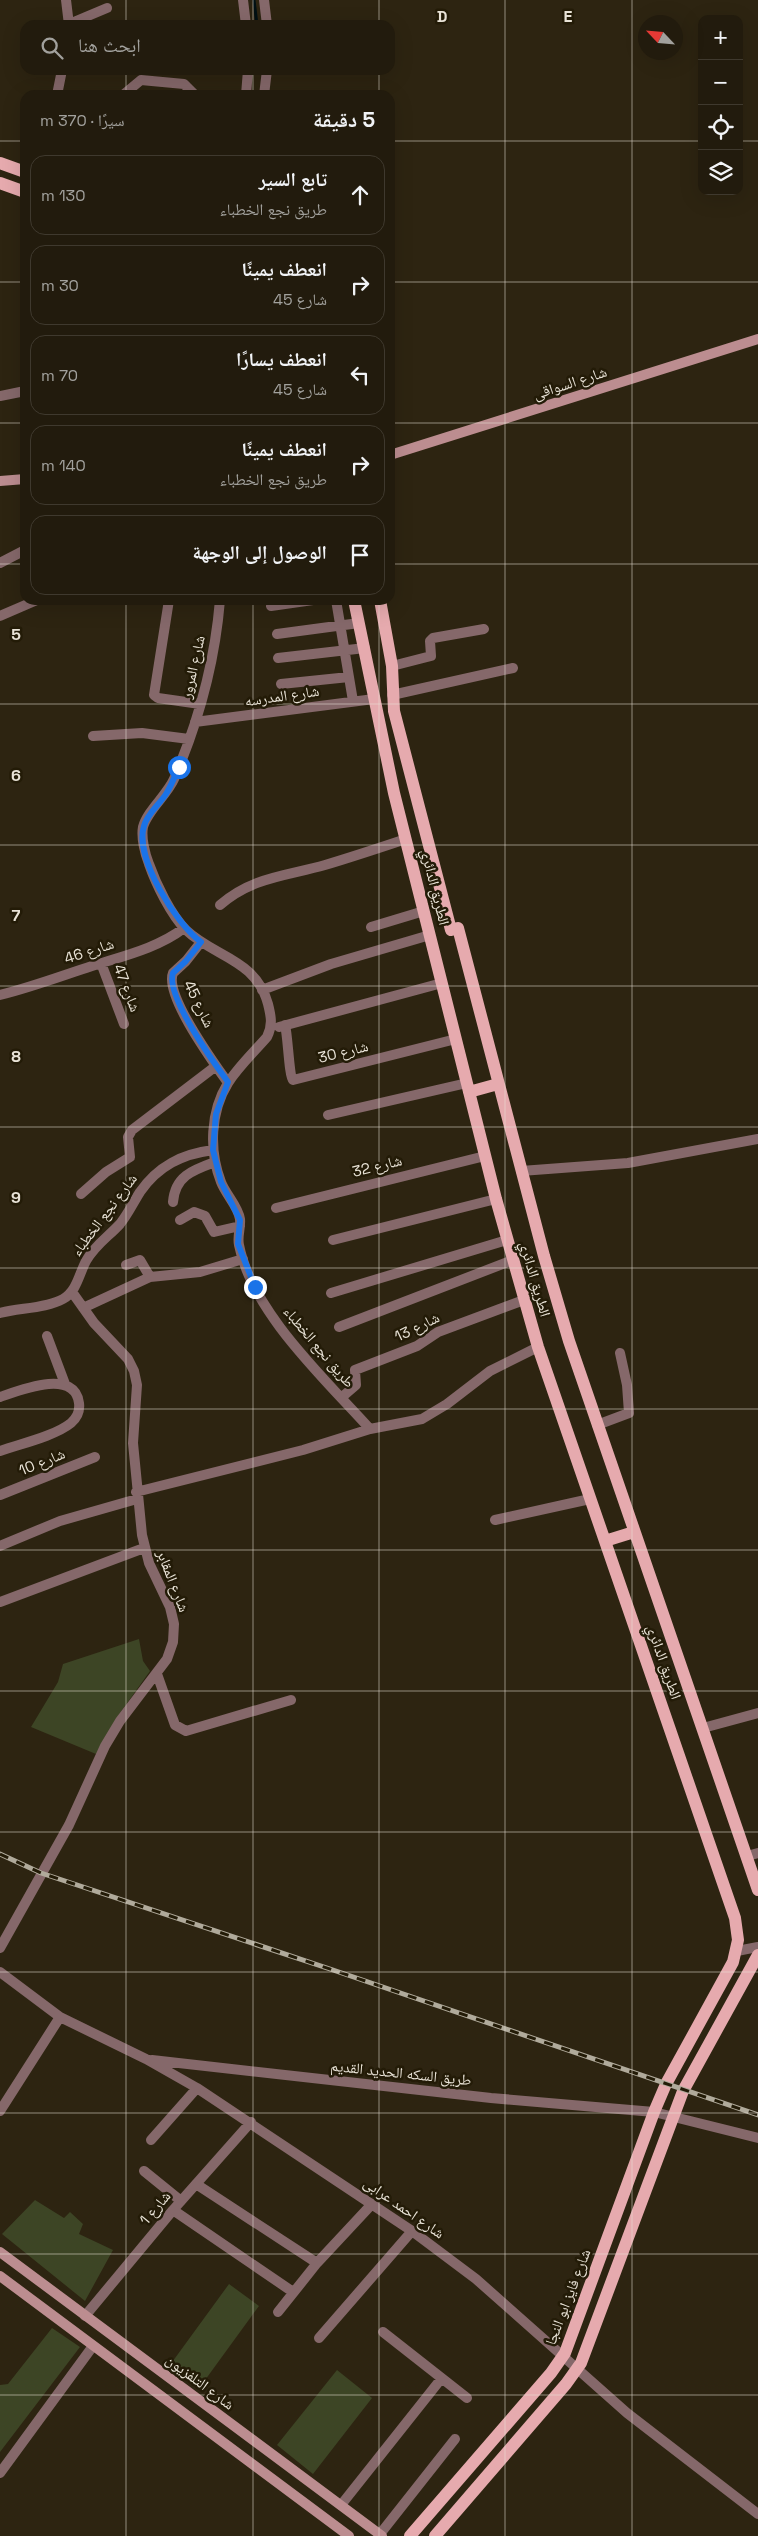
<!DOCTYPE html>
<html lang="ar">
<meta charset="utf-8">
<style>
body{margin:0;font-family:"Space Grotesk","Noto Naskh Arabic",sans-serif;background:#2e281b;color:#f1f3f6;direction:rtl}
.controls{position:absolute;right:15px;top:15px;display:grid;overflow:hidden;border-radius:10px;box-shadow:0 5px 20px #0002}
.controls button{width:45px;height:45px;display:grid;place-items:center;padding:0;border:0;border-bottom:1px solid #3f392e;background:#221b0d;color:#f1f3f6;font:25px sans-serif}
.compass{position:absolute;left:638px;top:15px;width:45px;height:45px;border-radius:50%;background:#221b0d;box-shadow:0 5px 20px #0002;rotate:296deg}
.stop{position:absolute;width:15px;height:15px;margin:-11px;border:4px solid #1a73e8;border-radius:50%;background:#fff}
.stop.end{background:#1a73e8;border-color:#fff;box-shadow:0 1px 5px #0008}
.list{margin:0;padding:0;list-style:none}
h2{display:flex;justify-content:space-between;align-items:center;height:65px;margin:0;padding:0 20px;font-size:21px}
h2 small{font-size:16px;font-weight:400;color:#a2a19d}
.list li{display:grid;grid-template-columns:32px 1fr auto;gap:15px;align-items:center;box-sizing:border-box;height:80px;margin:0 10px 10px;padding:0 10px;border:1px solid #3f392e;border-radius:15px}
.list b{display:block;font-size:19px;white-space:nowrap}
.list p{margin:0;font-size:16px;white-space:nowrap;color:#a2a19d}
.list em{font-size:16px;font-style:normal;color:#a2a19d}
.icon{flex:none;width:28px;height:28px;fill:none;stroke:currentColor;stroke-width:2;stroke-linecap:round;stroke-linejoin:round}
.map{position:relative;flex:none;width:758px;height:2536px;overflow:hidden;direction:ltr}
.search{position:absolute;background:#221b0d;box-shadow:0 5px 20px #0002;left:20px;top:20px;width:375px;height:55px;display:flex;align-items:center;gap:12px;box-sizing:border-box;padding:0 18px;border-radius:15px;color:#a2a19d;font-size:19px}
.panel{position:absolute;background:#221b0d;box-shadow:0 5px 20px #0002;left:20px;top:90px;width:375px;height:515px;border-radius:15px;direction:rtl}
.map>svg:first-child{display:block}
</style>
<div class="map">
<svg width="758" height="2536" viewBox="0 0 758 2536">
<rect width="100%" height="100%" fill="#2d2411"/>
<path fill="#3d4525" d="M139 1639 143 1661 150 1671 120 1713 96 1754 31 1727 58 1682 63 1664Z
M35 2200 64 2218 70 2212 83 2224 79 2234 113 2250 85 2301 2 2234Z
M229 2284 259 2306 200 2387 170 2365Z
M52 2328 80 2347 0 2452V2385L8 2384Z
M337 2370 372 2398 313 2474 277 2445Z"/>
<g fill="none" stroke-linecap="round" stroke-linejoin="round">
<path stroke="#001013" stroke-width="3" d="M254 0 257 25"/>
<path stroke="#85686a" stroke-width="10" d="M66 0 69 25
M243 0 246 25
M264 0 267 25
M69 24 107 8
M57 95 62 70
M123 95 141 80 184 84 195 95
M246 95 248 70
M264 95 267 70
M0 396 25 391
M0 563 25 550
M169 600 154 695 158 698 200 704
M220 600C215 661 198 723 174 779 167 795 147 811 143 827 141 838 145 854 149 864 156 884 171 915 186 930 214 957 256 959 268 1004 271 1016 273 1025 267 1037 254 1052 238 1067 228 1083 210 1112 209 1151 221 1182 226 1195 238 1206 240 1219 241 1228 237 1236 239 1245 252 1312 325 1379 370 1429
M336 600 353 701
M271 606 313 600
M0 616 37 600
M277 634 359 623
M278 658 365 648
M392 666 431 656 430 641 433 638 484 629
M281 684 349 677
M392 695 513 668
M195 722 374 699
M93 736 142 733 189 739
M220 905C252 877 286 876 325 865 352 857 379 848 406 839
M371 927 424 911
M201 942 186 961 173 973C164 995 214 1063 228 1083
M101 963 124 1024
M262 990 331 964 430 935
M0 995C32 987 61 976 92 966 123 956 158 948 184 928
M285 1025C288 1036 289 1076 293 1080L456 1039
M279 1027 442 983
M328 1115 467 1083
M521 1171 628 1163 758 1139
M81 1194 106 1172 130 1157 128 1137 132 1130 216 1066
M173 1202C175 1176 193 1170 215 1162
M276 1208 485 1156
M180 1220 194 1212 205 1216 214 1232 240 1226
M333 1240 496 1199
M126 1265 140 1260 150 1277
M331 1293 507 1240
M83 1308 150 1277 200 1272 243 1259
M0 1313C19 1308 47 1308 63 1299 77 1291 79 1274 86 1261 95 1245 108 1237 120 1224 128 1214 133 1203 140 1192 158 1166 182 1154 213 1150
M339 1327 513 1260
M47 1336 65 1384
M0 1397C20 1390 75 1368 79 1403 80 1411 77 1418 71 1423 55 1436 20 1444 0 1451
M342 1397 356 1385 355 1370 417 1346 438 1332 524 1300
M597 1425 629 1413 627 1385 620 1353
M136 1492 303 1450 370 1429 422 1419 447 1404 490 1371 538 1347
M0 1495 95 1457
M495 1520 590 1499
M0 1546 60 1521 137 1499
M0 1602 144 1548
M157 1674 175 1725 186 1731 291 1700
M703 1728 758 1713
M747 1856 758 1853
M0 1948 69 1825 105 1746 120 1721 167 1659 173 1642 174 1624 170 1607 149 1563 142 1535 133 1443 137 1385 134 1371 128 1359 94 1323 72 1292
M737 1951 758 1947
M0 1972 60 2017 146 2059 197 2088 412 2231 476 2279 627 2413 758 2514
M152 2060 491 2098 654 2112 758 2138
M0 2111 60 2017
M151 2140 197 2088
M144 2171 181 2201
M196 2184 317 2263
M173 2210 293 2292
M278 2312 317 2263 372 2204
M85 2316 173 2210 251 2122
M383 2332 467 2398
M319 2338 412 2231
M0 2473 93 2346
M341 2505 441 2379
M380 2534 455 2439"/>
<path stroke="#bc8d90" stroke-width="10" d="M390 455 758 339
M0 481 25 479
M0 2252 382 2536
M0 2276 349 2536"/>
<path stroke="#e6aaae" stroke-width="12" d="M0 163 25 172
M0 183 25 192
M354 600 394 793 496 1199 538 1347 735 1918 738 1940 733 1962 666 2084 654 2112 565 2353 551 2373 410 2536
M380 600 392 666 394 711 451 930 458 928 544 1256 569 1341 758 1890
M469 1092 498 1084
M605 1541 634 1532
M435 2536 566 2384 581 2363 683 2091 758 1955"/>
<defs>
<path id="rail" d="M0 1854 41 1873 333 1970 758 2115"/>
</defs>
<use href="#rail" stroke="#b0aa9b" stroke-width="5"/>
<use href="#rail" stroke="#231b07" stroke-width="3" stroke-dasharray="9" stroke-linecap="butt"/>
</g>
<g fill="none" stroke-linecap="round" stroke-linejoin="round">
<path stroke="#1a73e8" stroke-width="6" d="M179 767C175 776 171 786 166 794 159 805 147 814 144 826 134 857 176 924 201 942L186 961 173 973C165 995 214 1063 228 1082L216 1114 213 1150 221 1182 240 1220 238 1244 255 1287"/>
</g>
<path fill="none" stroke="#e9e3d7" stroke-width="1" stroke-opacity="0.55" d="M126 0V25M253 0V25M379 0V25M505 0V2536M632 0V2536M126 70V95M253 70V95M379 70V95M0 141H25M390 141H702M739 141H758M0 282H25M390 282H758M0 423H25M390 423H758M0 564H25M390 564H758M126 600V2536M253 600V2536M379 600V2536M0 704H758M0 845H758M0 986H758M0 1127H758M0 1268H758M0 1409H758M0 1550H758M0 1691H758M0 1832H758M0 1972H758M0 2113H758M0 2254H758M0 2395H758"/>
<g text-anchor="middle" stroke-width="5" stroke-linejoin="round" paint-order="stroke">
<g font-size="15" fill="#e9e3d7" stroke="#231b07">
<text transform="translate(570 383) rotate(-18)" y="5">شارع السواقى</text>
<text transform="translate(193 667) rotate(-77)" y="5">شارع المرور</text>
<text transform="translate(282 696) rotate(-8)" y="5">شارع المدرسه</text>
<text transform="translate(435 887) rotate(76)" y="5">الطريق الدائري</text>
<text transform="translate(89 951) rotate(-18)" y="5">شارع 46</text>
<text transform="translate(127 988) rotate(69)" y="5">شارع 47</text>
<text transform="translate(199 1004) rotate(64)" y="5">شارع 45</text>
<text transform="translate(343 1052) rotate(-14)" y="5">شارع 30</text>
<text transform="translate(377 1166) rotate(-14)" y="5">شارع 32</text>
<text transform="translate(104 1215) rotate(-53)" y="5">شارع نجع الخطباء</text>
<text transform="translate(535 1279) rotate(74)" y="5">الطريق الدائري</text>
<text transform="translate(417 1327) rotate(-26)" y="5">شارع 13</text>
<text transform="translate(319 1347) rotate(50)" y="5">طريق نجع الخطباء</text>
<text transform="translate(42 1462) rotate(-22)" y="5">شارع 10</text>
<text transform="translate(173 1581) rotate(69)" y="5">شارع المقابر</text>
<text transform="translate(664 1662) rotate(71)" y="5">الطريق الدائري</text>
<text transform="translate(401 2073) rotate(6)" y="5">طريق السكه الحديد القديم</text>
<text transform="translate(155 2208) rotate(-50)" y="5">شارع 1</text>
<text transform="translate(404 2208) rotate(35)" y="5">شارع احمد عرابى</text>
<text transform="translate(568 2297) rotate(-69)" y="5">شارع فايز ابو النجا</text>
<text transform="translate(200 2382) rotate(37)" y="5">شارع التلفزيون</text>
</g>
</g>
<g font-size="16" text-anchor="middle" font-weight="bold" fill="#e9e3d7" stroke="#231b07" stroke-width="5" stroke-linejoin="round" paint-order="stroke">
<text x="442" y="22">D</text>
<text x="568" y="22">E</text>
<text x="16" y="640">5</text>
<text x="16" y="781">6</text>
<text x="16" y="921">7</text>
<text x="16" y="1062">8</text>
<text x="16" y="1203">9</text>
</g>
</svg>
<div class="controls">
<button>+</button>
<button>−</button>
<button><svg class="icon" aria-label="locate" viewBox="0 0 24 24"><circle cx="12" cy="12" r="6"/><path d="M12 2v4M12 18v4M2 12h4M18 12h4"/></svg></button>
<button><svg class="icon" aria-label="layers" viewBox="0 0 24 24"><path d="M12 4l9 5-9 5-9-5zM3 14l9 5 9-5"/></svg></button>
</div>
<svg class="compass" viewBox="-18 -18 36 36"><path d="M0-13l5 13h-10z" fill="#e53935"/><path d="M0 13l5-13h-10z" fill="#a2a19d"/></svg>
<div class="stop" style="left:179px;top:767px"></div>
<div class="stop end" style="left:255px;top:1287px"></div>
<div class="search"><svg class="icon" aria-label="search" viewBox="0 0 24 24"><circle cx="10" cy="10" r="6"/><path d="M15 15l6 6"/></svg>ابحث هنا</div>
<section class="panel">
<h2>5 دقيقة<small>سيرًا · 370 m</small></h2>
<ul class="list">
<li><svg class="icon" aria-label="ahead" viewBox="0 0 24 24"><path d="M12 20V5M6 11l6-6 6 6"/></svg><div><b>تابع السير</b><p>طريق نجع الخطباء</p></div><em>130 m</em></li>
<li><svg class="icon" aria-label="right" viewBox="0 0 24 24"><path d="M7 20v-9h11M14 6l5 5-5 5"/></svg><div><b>انعطف يمينًا</b><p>شارع 45</p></div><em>30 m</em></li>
<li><svg class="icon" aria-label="left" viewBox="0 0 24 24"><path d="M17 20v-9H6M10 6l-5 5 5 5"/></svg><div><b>انعطف يسارًا</b><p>شارع 45</p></div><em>70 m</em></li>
<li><svg class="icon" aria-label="right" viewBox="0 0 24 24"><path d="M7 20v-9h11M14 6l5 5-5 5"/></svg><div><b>انعطف يمينًا</b><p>طريق نجع الخطباء</p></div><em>140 m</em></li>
<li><svg class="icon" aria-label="arrive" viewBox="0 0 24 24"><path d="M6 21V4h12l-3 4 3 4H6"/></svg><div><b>الوصول إلى الوجهة</b></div></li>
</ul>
</section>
</div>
